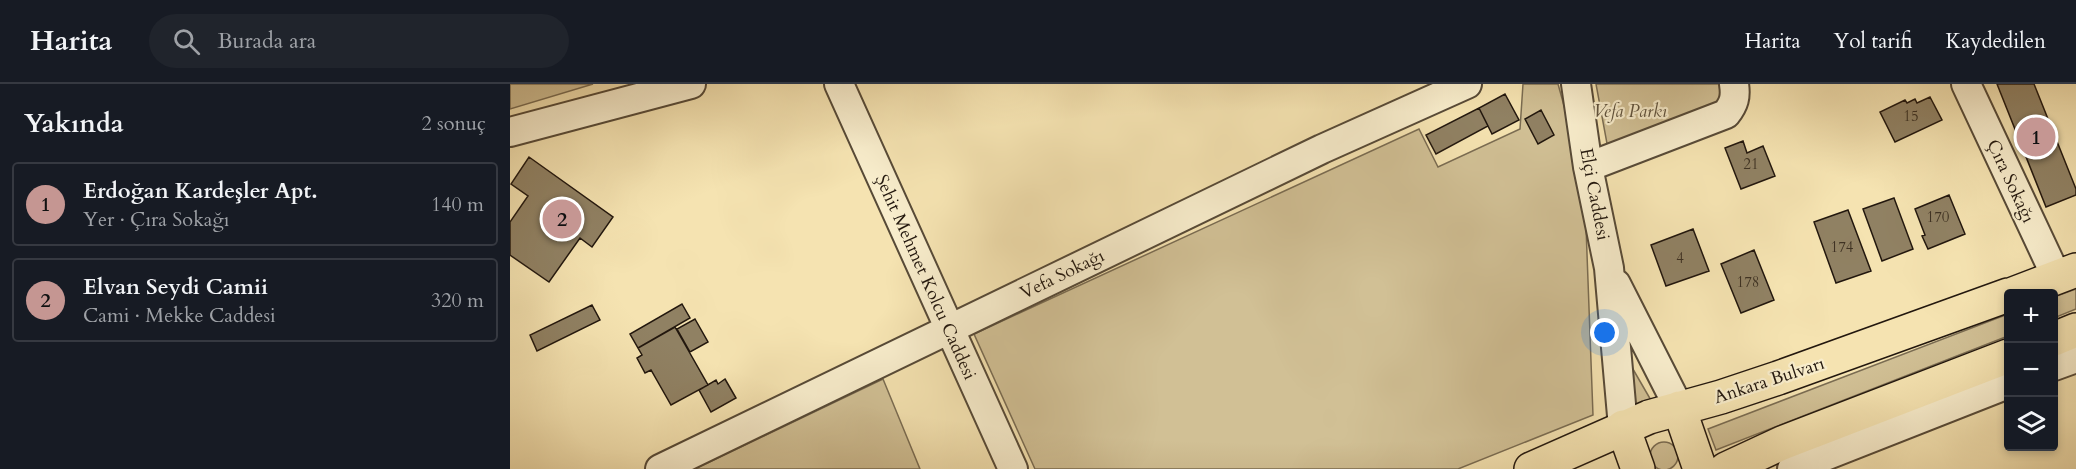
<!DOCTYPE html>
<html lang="tr">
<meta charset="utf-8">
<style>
body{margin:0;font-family:Cardo,serif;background:#20242c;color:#f1f3f6}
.controls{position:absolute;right:18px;bottom:18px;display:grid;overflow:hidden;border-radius:6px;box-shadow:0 3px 9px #0003}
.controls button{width:54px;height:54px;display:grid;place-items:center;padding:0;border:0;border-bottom:2px solid #363941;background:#171b24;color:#f1f3f6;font:30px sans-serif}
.you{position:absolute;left:1095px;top:249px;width:21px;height:21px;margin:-15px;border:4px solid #fff;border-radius:50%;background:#1a73e8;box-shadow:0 0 0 9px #1a73e833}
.badge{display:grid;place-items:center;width:39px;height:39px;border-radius:50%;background:#c59692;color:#111;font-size:20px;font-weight:700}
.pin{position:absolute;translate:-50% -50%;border:3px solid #fff;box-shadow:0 2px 6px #0006}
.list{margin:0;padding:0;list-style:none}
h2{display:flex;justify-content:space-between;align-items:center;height:78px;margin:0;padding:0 24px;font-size:26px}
h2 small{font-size:20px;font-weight:400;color:#9ea1a6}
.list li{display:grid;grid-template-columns:39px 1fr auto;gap:18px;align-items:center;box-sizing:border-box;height:84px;margin:0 12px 12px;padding:0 12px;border:2px solid #363941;border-radius:6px}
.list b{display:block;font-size:22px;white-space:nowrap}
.list p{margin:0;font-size:20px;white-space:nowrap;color:#9ea1a6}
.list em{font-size:20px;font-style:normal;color:#9ea1a6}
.icon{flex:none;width:33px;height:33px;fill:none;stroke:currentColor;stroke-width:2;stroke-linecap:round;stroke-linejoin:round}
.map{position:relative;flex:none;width:1566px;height:385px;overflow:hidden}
header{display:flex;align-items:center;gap:36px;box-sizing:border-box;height:84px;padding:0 30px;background:#171b24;border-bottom:2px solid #363941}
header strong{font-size:28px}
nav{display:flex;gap:33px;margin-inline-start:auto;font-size:21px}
.search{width:420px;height:54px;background:#20242c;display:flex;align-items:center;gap:15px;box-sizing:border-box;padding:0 21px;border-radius:33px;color:#9ea1a6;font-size:22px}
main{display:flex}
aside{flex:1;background:#171b24}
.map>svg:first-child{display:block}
</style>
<header>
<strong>Harita</strong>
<div class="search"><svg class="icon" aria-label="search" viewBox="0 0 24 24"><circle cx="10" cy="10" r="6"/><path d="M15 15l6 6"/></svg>Burada ara</div>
<nav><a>Harita</a><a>Yol tarifi</a><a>Kaydedilen</a></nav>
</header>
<main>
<aside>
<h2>Yakında<small>2 sonuç</small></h2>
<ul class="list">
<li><span class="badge">1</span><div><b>Erdoğan Kardeşler Apt.</b><p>Yer · Çıra Sokağı</p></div><em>140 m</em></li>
<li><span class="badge">2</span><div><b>Elvan Seydi Camii</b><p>Cami · Mekke Caddesi</p></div><em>320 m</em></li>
</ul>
</aside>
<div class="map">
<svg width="1566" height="385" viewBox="0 0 1566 385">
<rect width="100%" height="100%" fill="#f5e3b1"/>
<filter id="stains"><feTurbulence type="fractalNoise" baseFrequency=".00333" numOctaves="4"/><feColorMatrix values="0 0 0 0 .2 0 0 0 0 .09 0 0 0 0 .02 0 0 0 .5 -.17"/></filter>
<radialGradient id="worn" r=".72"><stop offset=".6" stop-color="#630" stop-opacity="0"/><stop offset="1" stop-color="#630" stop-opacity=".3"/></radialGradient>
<path fill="#d1c095" stroke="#7a6c52" stroke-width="1.5" d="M0 0H83L0 25Z
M1013 0H1048L1058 36 1076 143 1083 331 948 385H525L464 250 909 45 928 83 1010 45Z
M1086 0H1216V19L1098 65Z
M1566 205V225L1544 234V213Z
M1498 230V252L1206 366 1198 345Z
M1120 280 1142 318 1125 325Z
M373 295 410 385H185Z
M1140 372a14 14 0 1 1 28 0a14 14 0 1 1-28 0Z"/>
<path fill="#908163" stroke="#22170e" stroke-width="1.5" d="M1487 0H1524L1566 105V111L1536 123Z
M995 10 1009 36 982 50 969 24Z
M1420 13 1432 36 1385 58 1370 28 1395 16 1397 19 1405 15 1407 19Z
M969 24 978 42 926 70 916 51Z
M1031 26 1044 51 1028 60 1015 35Z
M1233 57 1237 69 1253 62 1265 92 1231 105 1215 64Z
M19 73 103 133 82 163 70 154 39 198 0 171V138L18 112 1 100Z
M1439 111 1455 150 1418 165 1412 152 1415 151 1405 125Z
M1384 114 1403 165 1372 177 1353 125Z
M1338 126 1361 187 1326 199 1304 138Z
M1183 145 1199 187 1156 202 1141 161Z
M1244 166 1264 216 1231 229 1211 180Z
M172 220 180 234 128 264 120 250Z
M82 221 90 236 27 267 20 251Z
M185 235 198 258 180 268 167 245Z
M165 243 198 301 161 321 141 286 135 289 127 274 132 271 128 264Z
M215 295 226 314 201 328 189 306 206 296 208 300Z"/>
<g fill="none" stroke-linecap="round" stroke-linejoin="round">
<defs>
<path id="minor" d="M329 0 503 385
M1066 0 1078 83 1099 184 1113 343
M1456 0 1547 194
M0 48 181 0
M1078 83 1216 30C1224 20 1226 13 1224 0
M1106 200 1169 324
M1544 282 1566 274
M150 385 812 65 957 0
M1282 385 1498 300"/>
<path id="major" d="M1503 210 1566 186
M1544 255 1566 246
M1169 324 1190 385
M1113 343 1128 385
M1021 385 1139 333 1211 313 1268 294 1498 211
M1216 385 1272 359 1498 272"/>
</defs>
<use href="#minor" stroke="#574a37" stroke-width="32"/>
<use href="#major" stroke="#22170e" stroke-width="36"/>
<use href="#minor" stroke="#f8edcc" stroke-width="28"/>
<use href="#major" stroke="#f5e3b1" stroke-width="33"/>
</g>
<g text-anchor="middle" stroke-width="4.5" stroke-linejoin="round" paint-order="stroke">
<g font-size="15" fill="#3e3223">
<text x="1401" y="37">15</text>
<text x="1241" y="85">21</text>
<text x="1428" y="138">170</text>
<text x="1332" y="168">174</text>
<text x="1170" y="179">4</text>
<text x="1238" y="203">178</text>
</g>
<g font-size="18" font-style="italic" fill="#5f523d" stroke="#f8edcc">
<text x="1120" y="33">Vefa Parkı</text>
</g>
<g font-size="18" fill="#22170e" stroke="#f8edcc">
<text transform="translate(1501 97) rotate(65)" y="6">Çıra Sokağı</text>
<text transform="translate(1085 110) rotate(79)" y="6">Elçi Caddesi</text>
<text transform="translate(552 190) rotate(-26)" y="6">Vefa Sokağı</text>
<text transform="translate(416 193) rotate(66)" y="6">Şehit Mehmet Kolcu Caddesi</text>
<text transform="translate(1259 296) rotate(-18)" y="6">Ankara Bulvarı</text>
</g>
</g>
<rect width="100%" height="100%" filter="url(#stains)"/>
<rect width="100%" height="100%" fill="url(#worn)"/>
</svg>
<div class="controls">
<button>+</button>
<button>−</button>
<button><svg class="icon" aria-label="layers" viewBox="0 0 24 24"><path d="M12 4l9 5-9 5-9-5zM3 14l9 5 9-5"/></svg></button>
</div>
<div class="you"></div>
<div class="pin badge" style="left:1526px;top:53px">1</div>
<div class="pin badge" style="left:52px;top:135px">2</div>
</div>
</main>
